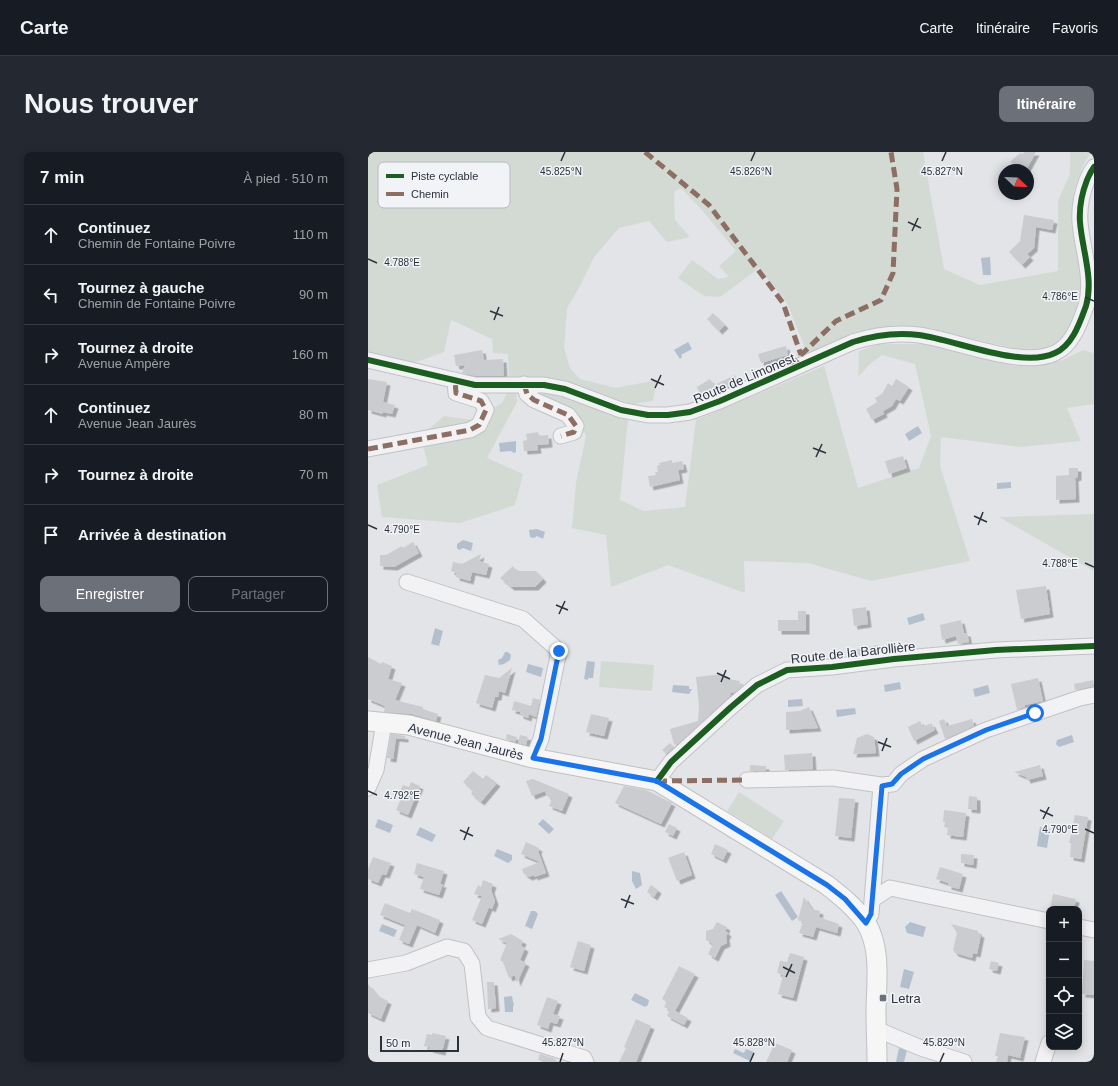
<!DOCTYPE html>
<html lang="fr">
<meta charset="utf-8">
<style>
body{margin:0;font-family:Helvetica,sans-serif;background:#242831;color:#f1f3f6}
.controls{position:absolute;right:12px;bottom:12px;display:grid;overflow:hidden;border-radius:8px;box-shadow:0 2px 10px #0003}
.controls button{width:36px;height:36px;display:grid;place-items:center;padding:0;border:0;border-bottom:1px solid #363941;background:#171b24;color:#f1f3f6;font:20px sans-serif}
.compass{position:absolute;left:630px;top:12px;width:36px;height:36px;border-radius:50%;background:#171b24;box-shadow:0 2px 10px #0003;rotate:113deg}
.scale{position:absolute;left:12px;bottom:10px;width:79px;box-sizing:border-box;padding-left:4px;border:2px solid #2c313e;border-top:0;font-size:11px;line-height:14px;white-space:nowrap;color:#2c313e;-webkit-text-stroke:3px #f1f3f6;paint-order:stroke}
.stop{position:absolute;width:12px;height:12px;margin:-9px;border:3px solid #1a73e8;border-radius:50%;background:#fff}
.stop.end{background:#1a73e8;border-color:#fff;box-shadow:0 1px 4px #0008}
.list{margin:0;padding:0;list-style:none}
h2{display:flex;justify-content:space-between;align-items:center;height:52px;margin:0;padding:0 16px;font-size:17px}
h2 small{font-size:13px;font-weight:400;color:#9ea1a6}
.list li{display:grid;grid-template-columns:26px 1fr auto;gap:12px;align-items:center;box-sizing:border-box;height:60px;padding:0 16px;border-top:1px solid #363941}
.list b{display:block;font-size:15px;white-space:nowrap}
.list p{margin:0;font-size:13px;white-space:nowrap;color:#9ea1a6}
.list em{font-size:13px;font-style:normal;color:#9ea1a6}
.actions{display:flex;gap:8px;padding:12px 16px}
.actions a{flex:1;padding:9px 0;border:1px solid #6c7079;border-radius:8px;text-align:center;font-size:14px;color:#6c7079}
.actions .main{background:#6c7079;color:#fff}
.icon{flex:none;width:22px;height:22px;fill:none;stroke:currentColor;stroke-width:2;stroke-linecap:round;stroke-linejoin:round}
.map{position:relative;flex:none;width:726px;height:910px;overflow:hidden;border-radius:8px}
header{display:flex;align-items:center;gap:24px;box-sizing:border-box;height:56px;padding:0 20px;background:#171b24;border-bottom:1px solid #363941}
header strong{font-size:19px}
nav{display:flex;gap:22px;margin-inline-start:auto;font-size:14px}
.intro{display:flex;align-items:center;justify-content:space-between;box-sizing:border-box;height:96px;padding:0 24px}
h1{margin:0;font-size:28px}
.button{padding:10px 18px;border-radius:8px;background:#6c7079;color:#fff;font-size:14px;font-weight:700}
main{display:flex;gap:24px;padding:0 24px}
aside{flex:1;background:#171b24;border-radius:8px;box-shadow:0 2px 10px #0003}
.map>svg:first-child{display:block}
</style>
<header>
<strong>Carte</strong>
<nav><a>Carte</a><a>Itinéraire</a><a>Favoris</a></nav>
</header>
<div class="intro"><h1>Nous trouver</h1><a class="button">Itinéraire</a></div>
<main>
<aside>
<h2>7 min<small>À pied · 510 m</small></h2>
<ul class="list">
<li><svg class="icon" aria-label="ahead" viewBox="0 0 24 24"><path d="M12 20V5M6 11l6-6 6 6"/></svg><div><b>Continuez</b><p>Chemin de Fontaine Poivre</p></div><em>110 m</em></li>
<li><svg class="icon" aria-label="left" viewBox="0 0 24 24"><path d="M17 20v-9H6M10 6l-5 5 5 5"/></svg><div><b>Tournez à gauche</b><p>Chemin de Fontaine Poivre</p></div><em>90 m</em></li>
<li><svg class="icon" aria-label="right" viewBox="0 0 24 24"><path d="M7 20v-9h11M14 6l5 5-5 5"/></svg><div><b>Tournez à droite</b><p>Avenue Ampère</p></div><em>160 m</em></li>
<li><svg class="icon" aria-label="ahead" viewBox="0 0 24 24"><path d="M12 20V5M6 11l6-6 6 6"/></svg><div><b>Continuez</b><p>Avenue Jean Jaurès</p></div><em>80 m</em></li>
<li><svg class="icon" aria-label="right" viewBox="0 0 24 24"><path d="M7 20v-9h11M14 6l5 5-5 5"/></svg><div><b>Tournez à droite</b></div><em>70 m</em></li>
<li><svg class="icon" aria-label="arrive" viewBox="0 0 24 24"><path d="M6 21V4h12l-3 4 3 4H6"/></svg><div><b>Arrivée à destination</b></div></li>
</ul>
<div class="actions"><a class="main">Enregistrer</a><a>Partager</a></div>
</aside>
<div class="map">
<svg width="726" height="910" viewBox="0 0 726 910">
<defs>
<filter id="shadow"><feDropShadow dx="3.5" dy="3.5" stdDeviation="0" flood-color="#0004"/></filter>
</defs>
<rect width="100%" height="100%" fill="#e2e4e7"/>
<path fill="#d3dad4" d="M0 0H555L576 117 612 133 690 119V49L702 22V0H723L715 14 706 38 705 70 714 122 713 146 704 171 692 190 678 197H649L560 177 532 174 503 179 440 203 419 151 391 116 352 145 336 144 310 126 324 108 350 127 361 125 351 114 368 99 333 57 313 36 306 40 307 68 322 85 299 90 281 69 251 76 226 105 212 134 199 156 196 196 202 216 212 227 248 236 289 228 285 249 264 252 201 232 169 226 141 225 140 202 125 201 124 187 83 168 76 200 40 213 0 201Z
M511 192H556L647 214H670L695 208 715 198 726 201V252L699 256 713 289 652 295 573 285 572 314 602 409 503 429 440 411 376 409 377 441 300 413 243 435 238 383 204 376 208 331 218 284 209 264 189 250 168 239 197 243 260 267 252 348 276 359 317 355 328 268 456 214 490 336 551 316 563 284 547 212 514 203 503 211 490 225 491 199Z
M148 238 149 250 119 306 155 322 147 353 92 371 14 365 9 333 60 313 53 284 76 264 104 268 134 251 140 239Z
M726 362V419L631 365Z
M233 509 286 513 284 539 231 535Z
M371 640 416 669 404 687 359 659Z"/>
<path fill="#b4bfce" d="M622 105 623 123H615L613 106Z
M320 190 324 197 313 203 314 205 312 207 306 198Z
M550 274 554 281 541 289 537 282Z
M148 289V300L146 301 143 299 132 300 131 291Z
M643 330V336L629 337V331Z
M169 377 177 380 175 387 169 384 166 386 162 385 161 378Z
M95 388 105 391 103 399 95 396 91 398 89 396V392Z
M555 461 557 468 541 473 539 466Z
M67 476 75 479 71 494 63 492Z
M137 500H140L143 503 142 508 136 512 131 513 130 508 134 506Z
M219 509 227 510 225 526H220V528L216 527Z
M160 512 175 516 173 525 158 520Z
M532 530 533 537 517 540 516 533Z
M305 533 321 534V537H324L321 542 304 540Z
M620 533 622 541 607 545 605 537Z
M434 547 435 554 420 555V548Z
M487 556 488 562 469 565 468 558Z
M704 583 706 590 691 595 688 592 689 588Z
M10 667 25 673 22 681 7 675Z
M175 667 186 677 181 682 170 672Z
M52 675 68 683 64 690 48 683Z
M672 675 682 677 679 696 669 694Z
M129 697 144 703V708L140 711 126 704Z
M264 719 272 721 274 733 268 737 264 729Z
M413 739 430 765 424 769 407 743Z
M163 759H167L170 762 164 777 157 774Z
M542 770 558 775 555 785 539 781 537 775Z
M14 772 29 778 26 785 11 779Z
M536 817 546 820 541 837 532 835Z
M267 841 281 848 280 853 277 855 263 848Z
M144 844 145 850 146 852 145 855V860H137L136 845Z
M531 896 539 898 536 910H528Z
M367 897 376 901 378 897 386 900 382 909 365 901Z"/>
<path fill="#cbcccf" filter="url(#shadow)" d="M656 0H668L658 18H643L646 12 642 10 652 1 655 2Z
M656 63 686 68 684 78 668 75 666 96 659 102 662 105 654 113 641 100 652 89Z
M345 161 357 173 351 179 339 167Z
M418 194 420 203 393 211 390 202Z
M114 198 116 208 135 207 136 224H108L94 221 97 213 88 214 86 203Z
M367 223 370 231 334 246 329 235 342 227 346 233Z
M0 227 19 230 15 250 27 253 24 262 15 260V262L0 258Z
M528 227 541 235 532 249 528 247 524 254 515 259 516 262 504 268 498 257 509 250 507 246 514 242 520 231 524 234Z
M170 280 171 284 180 283 181 292 169 293 170 298 156 299 155 289 159 288 158 282Z
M535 304 539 316 521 322 517 309Z
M304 308V311L314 309 316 317 310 318 312 328 282 335 280 324 288 323 287 320H290L289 314 292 313 291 311Z
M701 316H710V325L707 326 708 347 688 348V324L701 323Z
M45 390 51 401 26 415 12 414V403H18L34 394 35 396Z
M113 402 111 409 121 412 118 423 104 420 102 429 88 425 89 421 83 419 85 410 94 412Z
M145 414 149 419H168L175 427 167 435H143L132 426Z
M678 434 682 462 653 467 648 438Z
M498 455 500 472 486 474 484 457Z
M430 459H438V479H410V468H430Z
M593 468 596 481H599L601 490 590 492 588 484 574 488 572 473Z
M510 493 511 500 479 504 478 499Z
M0 505 13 512 14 510 24 514 20 527 34 531 27 548 55 555V557L70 562 68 569 44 562 16 560 17 554 0 547Z
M144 516 137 541 131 539 130 545H127L124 556 108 551 117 523 131 526Z
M355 522V526L372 529 371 532 376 533 366 541H363L362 544 311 591 306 593 302 577 330 569 331 554 328 525Z
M670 526 675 549 657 553V555L649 558 643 532Z
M725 528 726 534 707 538 706 532Z
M165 546 172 548 168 565 161 562 160 566 152 563V560L144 558 146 549 163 554Z
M441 555 450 576 418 578V560L432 559Z
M223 562 241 566 236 584 218 580Z
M576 567 579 574 604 567 606 574 577 587 571 569Z
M552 569 555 575 563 571 567 578 546 589 540 575Z
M23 582 37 584V587L28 586 25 607 19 606Z
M139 582 149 585 147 590 138 587Z
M499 582 506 585 508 601 485 602 489 586Z
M152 583 160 585 158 593 150 591Z
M302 591 306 595 298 602 294 598Z
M444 601 445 617 417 618 416 603Z
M382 613 398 614V619H382Z
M672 613 675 624 659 628 658 625 646 620Z
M105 619 115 627 118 623 129 631 113 650 103 642 105 639 95 630Z
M165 627 201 642 194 659 181 654 184 647 179 644 177 639 164 644 158 629Z
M43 630 52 634 40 663 28 658 33 646 29 645 35 633 41 635Z
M256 634 278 638 304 651 293 672 247 651Z
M601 644 609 645V658L600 657Z
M471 646 487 647 483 686 467 684Z
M576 658 598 661 595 685 579 683 580 676 576 675 577 670H575Z
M707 663 720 665 713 707 702 705 703 691H701Z
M301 672 309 676 305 684 297 680Z
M158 690 171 696 170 699 178 721 166 725V723L161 725 156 722 154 717 172 710 153 702Z
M347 692 360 698 355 708 343 702Z
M316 700 324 723 309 729 300 706Z
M593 702 606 703 605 713 593 711Z
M5 705 23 711 18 723 14 722 10 731 0 727V717Z
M49 711 76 719 72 732H75L71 743 52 737 56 725 46 722Z
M572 715 595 722 591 737 580 734V731L568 727Z
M115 728 125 732 123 738 127 749 124 757 121 755 114 772 104 768 114 744 106 742 110 733 113 735Z
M283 733 290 738 286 745 279 740Z
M685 742 708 747 706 757H682Z
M436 745 444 757 452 759 451 765 471 772 469 781 448 775 445 785 431 781 435 770 430 768Z
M17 751 42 761 44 757 72 768 67 781 49 773 41 792 31 788 37 773 12 763Z
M349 770 359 775 357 779 360 781 358 785 359 791 353 794 347 806 340 802 345 792 338 788V779L345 777Z
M583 772 610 779V781L613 782 609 802 605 801 604 806 587 801 585 798 589 781Z
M143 782 155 789 153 794 157 796 152 808 158 811 149 831 147 823 141 826 135 810 132 808 139 791 130 787Z
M210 789 223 793 216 819 202 815Z
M422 801 436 805 425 846 410 842 415 823 409 821 412 809 419 810Z
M716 808 726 809V843L714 842Z
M623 809 631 811 629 819 621 817Z
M311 814 327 822 307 859 320 866 316 873 299 864 302 858 296 855 299 850 294 847Z
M119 830H126L128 856 120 857Z
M0 832 10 844 20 849 13 867 0 861Z
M179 845 190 849 185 862 192 864 189 872 182 870 180 877 169 873Z
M268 867 283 874 268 910H251L258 896 256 895Z
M64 881 78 884 74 900 61 897 62 895 56 894 59 882 64 883Z
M632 881 657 885 652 906 640 903 639 910H628L630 904H627Z
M407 891 424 898 419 910H398Z
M172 902 188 907 187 910H177L170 908Z"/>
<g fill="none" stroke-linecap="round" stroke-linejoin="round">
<defs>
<path id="minor" d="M0 208 107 233H176L197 237 253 258 280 263H300L322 260 352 249 485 190C507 183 527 180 551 183 588 188 654 217 687 201 705 193 712 170 718 154 726 127 714 97 712 70 711 56 714 41 719 28 721 23 723 19 726 15
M156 232 159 242 166 248 200 263 208 274 206 280 193 284
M0 297 102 278 111 273 118 258 113 249 88 241 87 228
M39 430 155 467 191 499 173 587 165 606
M379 628 465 626 513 633 525 632 533 622 555 607 618 578 712 546 726 543
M289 629 303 610 363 555 389 533 419 518 464 515 526 507 628 498 726 494
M0 636 8 618 16 571
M504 748 522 736 681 769
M498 771 503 762 513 633
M711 775 726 778
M0 818 38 811 79 795 96 799 104 812 110 865 119 876 216 906 218 910
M508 877 553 896 596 910
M675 910 681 891"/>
<path id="major" d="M0 569 41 573 165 606 289 629 459 733C473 744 488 756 498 771 514 797 508 832 508 861 508 877 509 894 509 910"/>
</defs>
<use href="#minor" stroke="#c1c2c5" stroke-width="17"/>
<use href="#major" stroke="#bfc1c4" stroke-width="21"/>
<use href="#minor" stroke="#f2f2f4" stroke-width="15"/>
<use href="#major" stroke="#f6f6f6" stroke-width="19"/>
<path stroke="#8d6e63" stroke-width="5" stroke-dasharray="10 5" stroke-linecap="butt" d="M277 0 341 53 415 151 433 203
M424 216 433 203 468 169 513 148 525 121 529 37 523 0
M156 232 159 242 166 248 200 263 208 274 206 280 193 284
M0 297 102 278 111 273 118 258 113 249 88 241 87 228
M289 629 379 628"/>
<defs>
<path id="cycleway" d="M0 208 107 233H176L197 237 253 258 280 263H300L322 260 352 249 485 190C507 183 527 180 551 183 588 188 654 217 687 201 705 193 712 170 718 154 726 127 714 97 712 70 711 56 714 41 719 28 721 23 723 19 726 15
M289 629 303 610 363 555 389 533 419 518 464 515 526 507 628 498 726 494"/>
</defs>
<use href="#cycleway" stroke="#f1f3f6" stroke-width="8"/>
<use href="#cycleway" stroke="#1b5e20" stroke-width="6"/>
</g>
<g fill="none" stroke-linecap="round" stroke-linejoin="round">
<path stroke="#1a73e8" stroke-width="5" d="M191 499 173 587 165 606 289 629 459 733 477 747 498 771 503 762 514 634 524 632 533 622 555 607 618 578 667 561"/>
</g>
<path fill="none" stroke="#2c313e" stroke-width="1.5" d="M193 9 197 0M383 9 387 0M574 9 578 0M540 70 553 76M544 79 550 66M0 107 9 111M717 145 726 149M122 159 135 164M126 168 131 155M283 227 296 233M287 236 293 223M445 296 458 301M448 305 454 292M606 364 619 370M0 373 9 377M610 373 615 360M717 411 726 415M188 453 200 458M191 462 197 449M349 521 362 527M353 530 358 518M510 590 523 595M514 599 519 586M0 639 9 643M672 658 685 664M675 667 681 655M717 677 726 681M92 678 105 684M96 688 101 675M253 747 266 752M257 756 262 743M415 815 427 821M418 825 424 812M192 910 195 901M382 910 386 901M572 910 576 901"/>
<rect fill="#6c7079" stroke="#f1f3f6" stroke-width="1.5" x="511" y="842" width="8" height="8" rx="2"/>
<g text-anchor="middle" stroke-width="3" stroke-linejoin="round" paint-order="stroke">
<g font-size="13" fill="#2c313e" stroke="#f1f3f6">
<text transform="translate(376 226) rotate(-23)" y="5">Route de Limonest</text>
<text transform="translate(485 500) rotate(-6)" y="5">Route de la Barollière</text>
<text transform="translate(98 589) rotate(14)" y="5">Avenue Jean Jaurès</text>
</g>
<g font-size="13" fill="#2c313e" stroke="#f1f3f6" text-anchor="start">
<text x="523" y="851">Letra</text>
</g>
</g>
<rect x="10" y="10" width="132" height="46" rx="6" fill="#f1f3f6" stroke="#b6b9bf" stroke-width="1"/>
<rect x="18" y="22" width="18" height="4" fill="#1b5e20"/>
<rect x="18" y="40" width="18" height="4" fill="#8d6e63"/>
<g font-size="11" fill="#2c313e">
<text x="43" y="28">Piste cyclable</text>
<text x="43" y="46">Chemin</text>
</g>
<g font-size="10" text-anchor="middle" fill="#2c313e" stroke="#f1f3f6" stroke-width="3" stroke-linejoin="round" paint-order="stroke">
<text x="193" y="23">45.825°N</text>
<text x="383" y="23">45.826°N</text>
<text x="574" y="23">45.827°N</text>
<text x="34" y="114">4.788°E</text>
<text x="692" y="148">4.786°E</text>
<text x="34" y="381">4.790°E</text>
<text x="692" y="415">4.788°E</text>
<text x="34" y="647">4.792°E</text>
<text x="692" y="681">4.790°E</text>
<text x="195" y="894">45.827°N</text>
<text x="386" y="894">45.828°N</text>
<text x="576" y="894">45.829°N</text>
</g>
</svg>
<div class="controls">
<button>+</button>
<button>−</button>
<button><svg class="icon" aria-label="locate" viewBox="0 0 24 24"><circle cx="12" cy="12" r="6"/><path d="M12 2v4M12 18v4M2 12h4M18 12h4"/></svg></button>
<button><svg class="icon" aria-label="layers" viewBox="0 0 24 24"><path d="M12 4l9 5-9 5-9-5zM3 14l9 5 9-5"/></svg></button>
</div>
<svg class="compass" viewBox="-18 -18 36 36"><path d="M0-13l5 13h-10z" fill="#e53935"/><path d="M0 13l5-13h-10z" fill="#9ea1a6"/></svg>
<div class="scale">50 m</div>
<div class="stop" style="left:667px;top:561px"></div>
<div class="stop end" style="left:191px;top:499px"></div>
</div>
</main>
